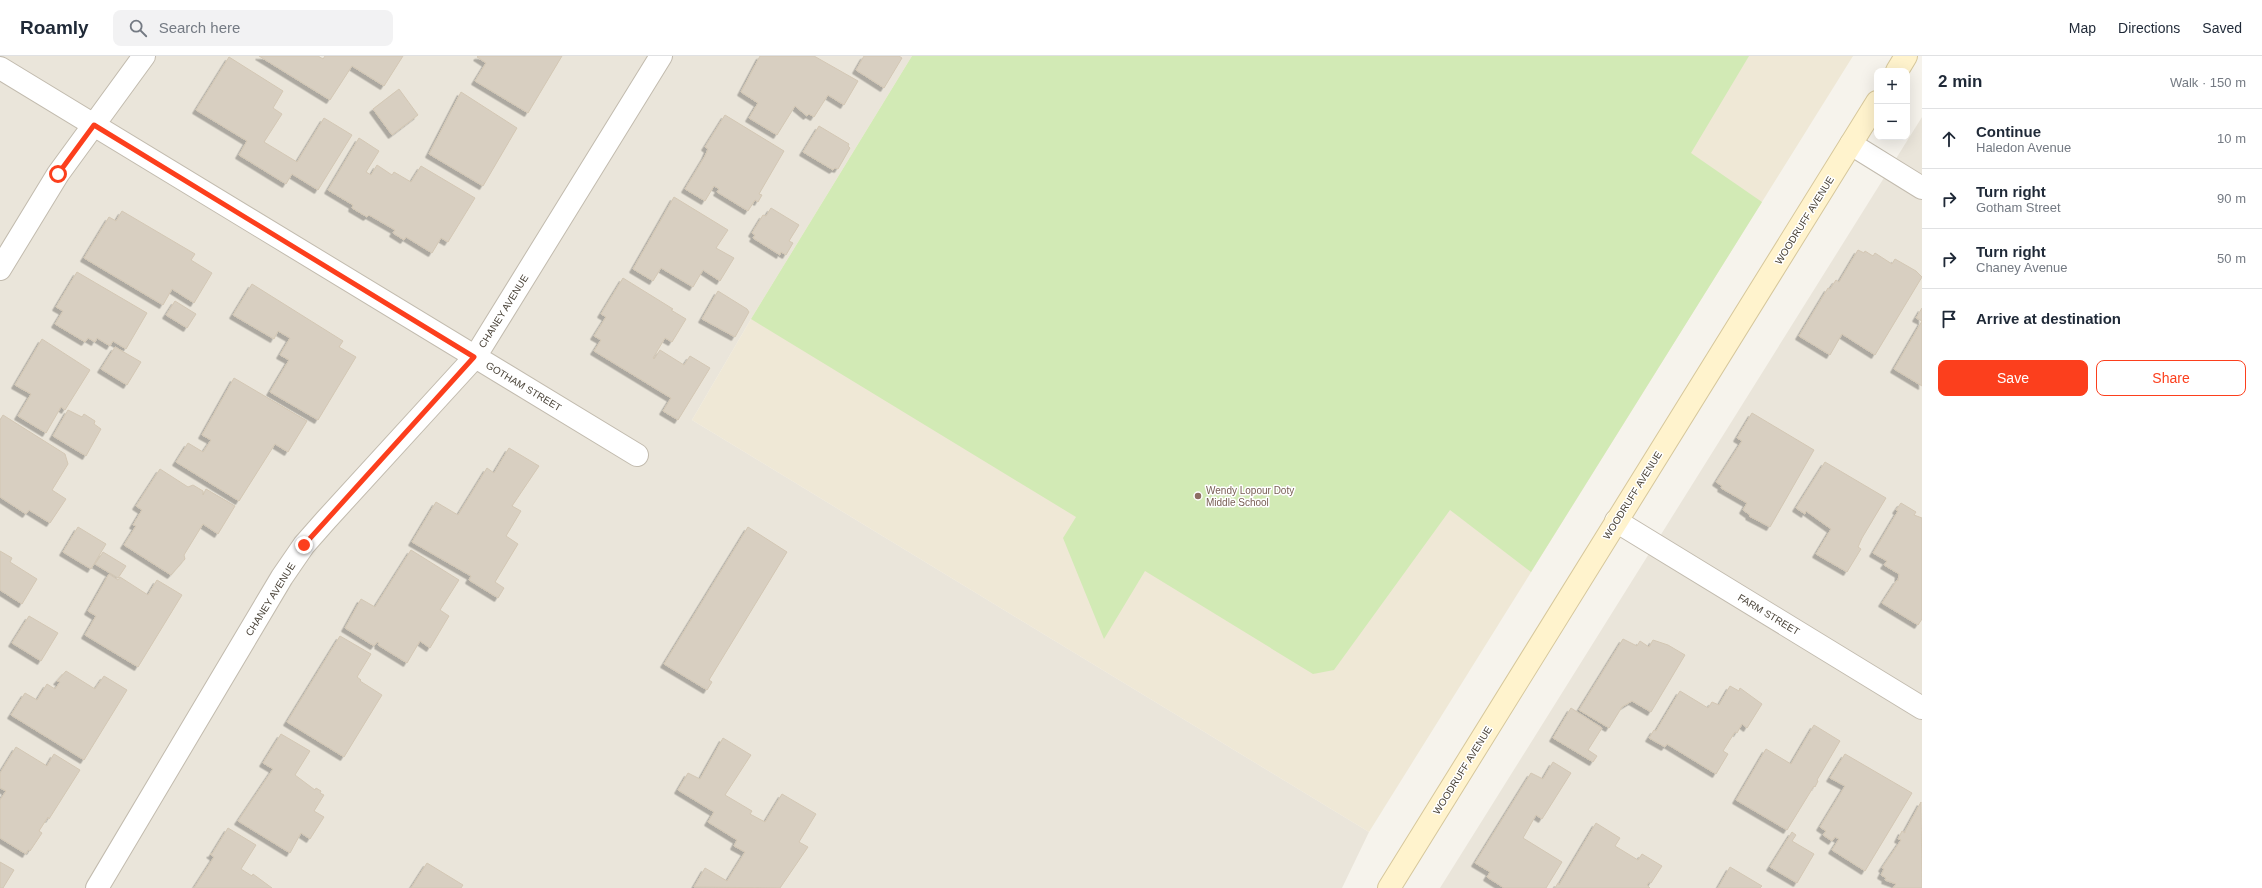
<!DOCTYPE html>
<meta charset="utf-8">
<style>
body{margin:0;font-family:Helvetica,sans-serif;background:#f2f2f3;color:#1f2937}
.controls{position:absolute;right:12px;top:12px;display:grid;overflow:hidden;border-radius:8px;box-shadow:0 4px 16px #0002}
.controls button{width:36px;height:36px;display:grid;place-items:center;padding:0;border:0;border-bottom:1px solid #e0e1e3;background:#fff;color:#1f2937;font:20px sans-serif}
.stop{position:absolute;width:12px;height:12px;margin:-9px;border:3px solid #fc3f1d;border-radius:50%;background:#fff}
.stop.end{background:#fc3f1d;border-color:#fff;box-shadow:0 1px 4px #0008}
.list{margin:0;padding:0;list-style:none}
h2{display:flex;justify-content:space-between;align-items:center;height:52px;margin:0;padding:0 16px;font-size:17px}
h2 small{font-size:13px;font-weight:400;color:#747a83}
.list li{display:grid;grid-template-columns:26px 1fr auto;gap:12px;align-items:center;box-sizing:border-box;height:60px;padding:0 16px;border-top:1px solid #e0e1e3}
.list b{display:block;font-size:15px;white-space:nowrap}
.list p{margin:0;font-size:13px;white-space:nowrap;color:#747a83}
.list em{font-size:13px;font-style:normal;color:#747a83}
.actions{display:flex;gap:8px;padding:12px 16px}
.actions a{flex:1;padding:9px 0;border:1px solid #fc3f1d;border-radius:8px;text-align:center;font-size:14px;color:#fc3f1d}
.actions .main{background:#fc3f1d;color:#fff}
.icon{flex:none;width:22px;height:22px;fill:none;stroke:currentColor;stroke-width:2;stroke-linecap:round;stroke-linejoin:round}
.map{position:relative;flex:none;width:1922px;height:832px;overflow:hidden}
header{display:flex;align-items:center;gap:24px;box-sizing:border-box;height:56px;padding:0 20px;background:#fff;border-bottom:1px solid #e0e1e3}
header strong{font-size:19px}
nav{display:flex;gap:22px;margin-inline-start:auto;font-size:14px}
.search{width:280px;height:36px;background:#f2f2f3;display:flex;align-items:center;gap:10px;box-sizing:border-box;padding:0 14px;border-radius:8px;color:#747a83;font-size:15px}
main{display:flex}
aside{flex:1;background:#fff}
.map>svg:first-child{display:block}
</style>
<header>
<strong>Roamly</strong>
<div class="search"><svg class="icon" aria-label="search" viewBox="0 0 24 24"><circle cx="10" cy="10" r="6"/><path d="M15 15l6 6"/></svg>Search here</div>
<nav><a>Map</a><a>Directions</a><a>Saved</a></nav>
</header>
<main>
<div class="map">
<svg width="1922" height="832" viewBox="0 0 1922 832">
<defs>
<filter id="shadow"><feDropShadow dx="-3.5" dy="3.5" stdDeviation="0" flood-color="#0004"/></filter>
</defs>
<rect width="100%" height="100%" fill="#f6f3ec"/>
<path fill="#eae5da" d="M0 0H912L751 263 692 364 1369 776 1342 832H0Z
M1922 61V832H1440Z"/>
<path fill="#efe8d6" d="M912 0H1853L1369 776 692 364 751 263Z"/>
<path fill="#d2eab5" d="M912 0H1749L1691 97 1762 146 1531 516 1450 454 1334 614 1313 618 1145 515 1104 583 1063 482 1076 461 751 263Z"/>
<path fill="#d8cfc1" stroke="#d3c7b4" filter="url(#shadow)" d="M259 0H318L323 3 325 0H403L384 30 352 10 330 44Z
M478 0H562L528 57 475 25 486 7 477 1Z
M760 0H814L858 25 844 49 828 39 814 61 809 58 807 60 795 50 777 79 749 62 758 47 741 36Z
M864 0H899L902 2 884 32 856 14Z
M229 1 283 35 273 52 282 58 264 86 297 106 324 62 352 79 318 134 292 118 286 128 239 99 247 85 196 54Z
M399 33 418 59 392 79 373 53Z
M461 36 517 72 483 130 429 98Z
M725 59 784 95 759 138 762 139 758 146 755 144 748 155 717 136 719 133 714 130 705 145 685 133 705 100 708 93 705 91Z
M819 70 849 88 848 90 850 92 838 113 835 112 833 114 803 96Z
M359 82 379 95 366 116 371 119 377 109 392 119 394 116 411 126 421 110 475 142 448 186 441 182 432 197 406 181 404 184 393 177 395 174 369 159 367 161 352 152 353 149 328 134Z
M674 141 728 174 716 192 734 202 720 225 703 214 693 231 661 212 653 225 633 213Z
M771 152 799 169 789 185 793 187 786 199 781 196 780 199 753 182 755 179 752 177 763 159 766 160Z
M122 155 195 198 191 204 212 217 194 247 172 233 163 249 84 202 109 161 116 165Z
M1858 194 1864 197 1865 195 1873 200 1875 197 1892 208 1895 203 1916 215 1922 221 1875 299 1842 278 1830 299 1799 280 1828 232 1830 233 1836 224 1839 226Z
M77 216 147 257 126 293 113 285 110 290 97 282 95 286 88 282 85 286 55 268 63 255 56 251Z
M623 222 673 253 671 254 686 263 672 286 665 282 653 302 654 303 660 294 684 309 690 300 710 312 678 364 663 355 671 342 594 295 601 284 594 280 606 261 601 258Z
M252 228 343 285 339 291 356 301 318 364 270 336 289 304 280 299 290 282 278 275 274 283 233 259Z
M718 235 747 253 749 256 735 281 702 263Z
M175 245 196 258 187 272 166 259Z
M1922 252V330L1894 313 1922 265 1916 262Z
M42 283 90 314 65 354 61 351 46 377 18 360 31 338 15 329Z
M115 291 141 306 127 329 101 313Z
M234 322 307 365 288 396 275 388 239 445 176 406 188 387 203 396 211 384 202 379Z
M68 354 82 361 84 358 95 365 94 368 101 373 86 400 53 380Z
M1752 357 1814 394 1770 471 1749 460 1750 459 1743 454 1747 447 1721 432 1722 430 1716 426 1742 385 1737 382Z
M3 359 65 398 68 408 52 434 66 443 50 467 29 454 26 458 0 441V364Z
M509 392 539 410 512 450 521 455 506 480 518 488 495 526 504 532 498 542 469 524 471 520 412 486 436 446 458 459 487 412 494 417Z
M1825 406 1886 442 1862 482 1858 491 1861 493 1847 516 1816 498 1831 473 1806 455 1805 458 1796 452Z
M160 413 188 431 193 429 203 435V439L206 433 235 450 218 478 203 468 184 499 185 503 171 519 124 489 136 470 133 469 142 454 136 450Z
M1901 447 1916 456 1914 459 1922 462V563L1918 569 1882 547 1897 524 1898 525 1899 518 1884 509 1887 505 1873 497 1898 455 1896 454Z
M78 471 106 488 91 513 63 496Z
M748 471 787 496 709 624 712 626 707 634 664 608Z
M411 494 459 524 440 554 449 560 430 592 420 585 407 607 378 589 379 587 377 586 374 590 345 572 361 543 375 551Z
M0 495 12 502 10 506 37 523 22 548 0 534Z
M103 496 126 510 118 522 95 508Z
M109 518 118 524 120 521 148 539 157 524 182 539 138 611 85 579 96 560 88 555Z
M29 560 58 577 41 605 12 587Z
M340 580 371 598 357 621 361 624 360 625 382 639 344 701 287 666Z
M1623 583 1637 590 1640 585 1649 591 1653 584 1668 589 1685 599 1651 656 1632 645 1622 651 1609 672 1579 654Z
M66 615 95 633 104 620 127 634 84 704 11 659 25 637 37 644 47 628 55 633 60 626 57 625Z
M1730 630 1739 635 1740 632 1762 648 1747 672 1742 668 1737 677 1735 676 1723 695 1728 698 1716 718 1667 688 1665 691 1649 682 1654 674 1656 675 1680 635 1708 652 1712 646 1719 649Z
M1571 652 1602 672 1588 694 1597 700 1593 706 1553 682Z
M1814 669 1840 685 1817 724 1818 725 1815 731 1814 730 1787 774 1736 744 1766 693 1791 708Z
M281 678 310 695 295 719 315 734 316 732 321 735 320 737 324 739 314 755 324 761 310 783 301 777 290 797 238 765 273 713 263 707Z
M723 682 751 699 725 739 752 755 750 758 765 766 782 738 816 758 799 786 808 791 780 832 694 831 705 812 727 825 745 796 734 790 737 784 708 766 714 756 678 734 688 717 700 723Z
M16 691 47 710 54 698 80 714 49 763 48 761 39 775 42 777 30 795 28 794 26 798 0 782V744L6 735 0 732V717Z
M1845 698 1912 737 1865 815 1832 794 1839 783 1835 781 1832 785 1823 779 1826 775 1820 771 1845 730 1830 722Z
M1553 706 1571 717 1542 763 1536 759 1523 782 1562 806 1546 832H1504L1487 821 1490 816 1475 807 1531 717 1543 723Z
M1921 746 1922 832H1893L1896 828 1885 824 1886 822 1881 819 1884 813 1882 812 1901 784 1898 783 1902 775 1905 777V775Z
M1596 767 1620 782 1615 790 1638 804 1642 798 1662 810 1651 827 1649 826 1647 829 1650 832H1555L1558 827 1559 829Z
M228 772 256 789 241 813 252 820 253 818 272 832H194L214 801 210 798H212Z
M1792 776 1796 779 1792 785 1814 798 1797 827 1770 811Z
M0 806 14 814 3 832H0Z
M427 807 463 829 461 832H411Z
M1730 811 1762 830 1760 832H1718Z"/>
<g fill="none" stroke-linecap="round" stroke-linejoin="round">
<defs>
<path id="street" d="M0 12 637 399
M1851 88 1922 132
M0 213 58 118 144 0
M1616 465 1922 652
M97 832 282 521 304 489 326 464 475 301 661 0"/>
<path id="secondary" d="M1897 15 1906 0
M1389 832 1877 46"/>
</defs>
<use href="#street" stroke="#c2bbae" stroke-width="24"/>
<use href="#secondary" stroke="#d6c79b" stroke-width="24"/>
<use href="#street" stroke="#fff" stroke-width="22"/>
<use href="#secondary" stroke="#fff3cd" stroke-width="22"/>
</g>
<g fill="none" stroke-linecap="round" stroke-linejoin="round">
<path stroke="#fc3f1d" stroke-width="5" d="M58 118 94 69 474 301 304 489"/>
</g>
<circle fill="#8d6e63" stroke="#fff" stroke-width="1.5" cx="1198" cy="440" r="4"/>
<g text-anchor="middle" stroke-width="3" stroke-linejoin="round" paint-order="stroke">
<g font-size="10" fill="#4b4439" stroke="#fff">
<text transform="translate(1804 164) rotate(-58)" y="4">WOODRUFF AVENUE</text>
<text transform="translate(503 255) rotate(-58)" y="4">CHANEY AVENUE</text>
<text transform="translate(524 330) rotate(31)" y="4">GOTHAM STREET</text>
<text transform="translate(1632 439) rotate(-58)" y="4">WOODRUFF AVENUE</text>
<text transform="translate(270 543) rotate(-58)" y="4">CHANEY AVENUE</text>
<text transform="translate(1769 558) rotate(31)" y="4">FARM STREET</text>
<text transform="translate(1462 714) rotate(-58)" y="4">WOODRUFF AVENUE</text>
</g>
<g font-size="10" fill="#785e54" stroke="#fff" text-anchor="start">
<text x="1206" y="438">Wendy Lopour Doty<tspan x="1206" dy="12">Middle School</tspan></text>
</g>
</g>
</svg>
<div class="controls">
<button>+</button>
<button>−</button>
</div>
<div class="stop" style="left:58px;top:118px"></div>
<div class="stop end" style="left:304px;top:489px"></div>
</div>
<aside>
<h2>2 min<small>Walk · 150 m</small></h2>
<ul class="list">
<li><svg class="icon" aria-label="ahead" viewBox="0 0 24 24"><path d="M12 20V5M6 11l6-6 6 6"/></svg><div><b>Continue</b><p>Haledon Avenue</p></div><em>10 m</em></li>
<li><svg class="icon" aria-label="right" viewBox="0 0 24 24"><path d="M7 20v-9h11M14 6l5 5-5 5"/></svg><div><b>Turn right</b><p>Gotham Street</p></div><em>90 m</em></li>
<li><svg class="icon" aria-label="right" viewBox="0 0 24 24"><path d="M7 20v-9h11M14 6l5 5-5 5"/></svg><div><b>Turn right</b><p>Chaney Avenue</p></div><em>50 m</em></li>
<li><svg class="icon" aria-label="arrive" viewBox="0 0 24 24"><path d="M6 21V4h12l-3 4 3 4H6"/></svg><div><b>Arrive at destination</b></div></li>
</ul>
<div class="actions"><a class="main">Save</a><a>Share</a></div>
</aside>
</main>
